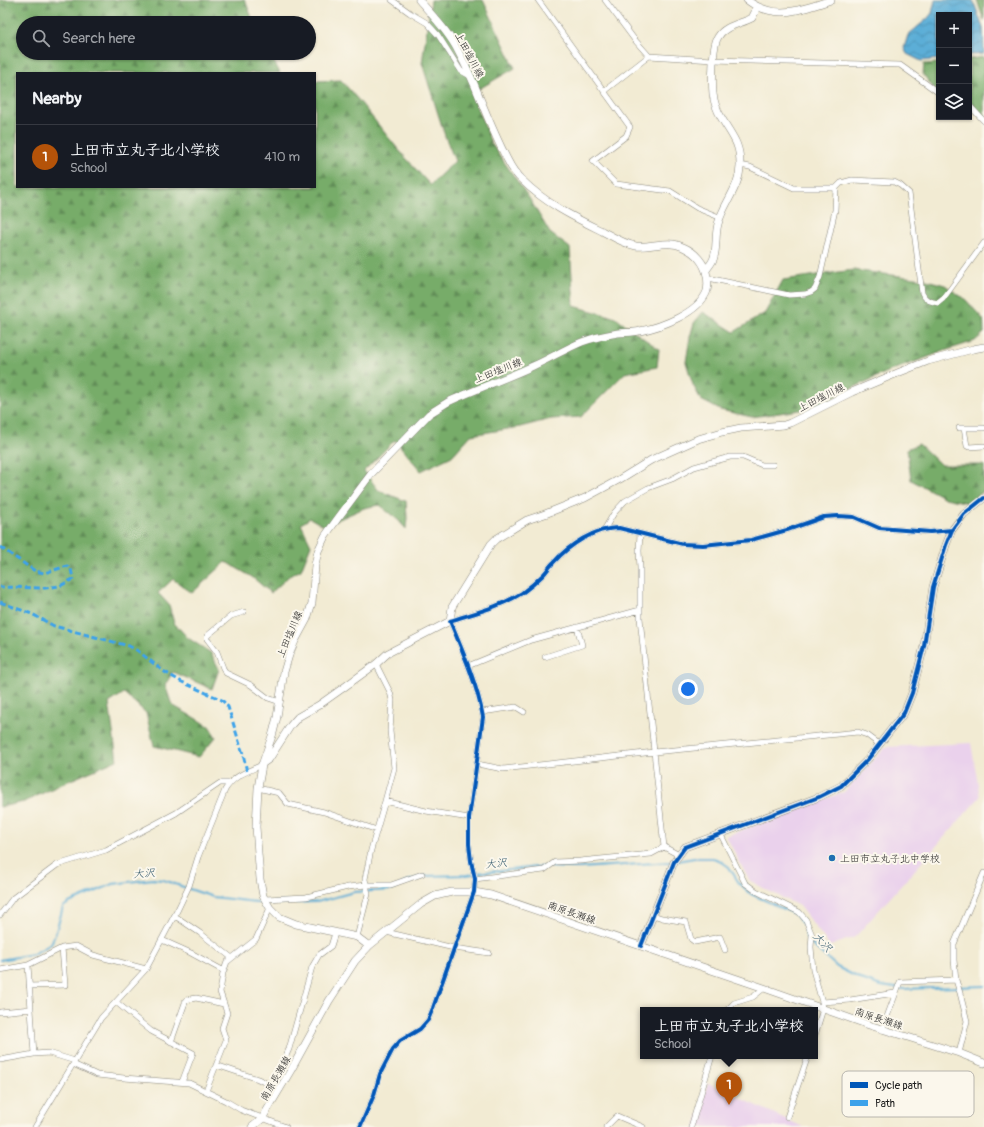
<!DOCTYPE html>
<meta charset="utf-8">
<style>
body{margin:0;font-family:Pangolin,"Klee One",sans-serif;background:#20242c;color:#f1f3f6}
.controls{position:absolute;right:12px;top:12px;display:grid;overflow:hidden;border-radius:0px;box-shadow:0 1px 3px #0004}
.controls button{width:36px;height:36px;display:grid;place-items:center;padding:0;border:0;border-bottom:1px solid #363941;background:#171b24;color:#f1f3f6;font:20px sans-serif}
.you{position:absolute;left:688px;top:689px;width:14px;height:14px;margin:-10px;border:3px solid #fff;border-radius:50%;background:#1a73e8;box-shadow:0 0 0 6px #1a73e833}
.badge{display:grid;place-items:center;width:26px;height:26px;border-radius:50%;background:#b45309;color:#fff;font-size:13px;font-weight:700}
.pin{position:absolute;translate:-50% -33px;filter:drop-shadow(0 1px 2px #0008)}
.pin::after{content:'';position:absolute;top:21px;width:14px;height:12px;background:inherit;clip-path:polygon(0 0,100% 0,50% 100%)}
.popup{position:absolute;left:640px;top:1007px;width:178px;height:52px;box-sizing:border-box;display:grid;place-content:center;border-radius:0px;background:#171b24;filter:drop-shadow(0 1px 3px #0005);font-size:13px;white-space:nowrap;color:#9ea1a6}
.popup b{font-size:15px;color:#f1f3f6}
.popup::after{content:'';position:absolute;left:50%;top:100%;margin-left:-8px;border:8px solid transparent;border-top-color:#171b24}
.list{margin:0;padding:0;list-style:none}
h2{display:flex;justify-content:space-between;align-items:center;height:52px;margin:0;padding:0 16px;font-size:17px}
h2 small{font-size:13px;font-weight:400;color:#9ea1a6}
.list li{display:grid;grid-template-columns:26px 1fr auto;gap:12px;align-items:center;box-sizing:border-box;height:64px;padding:0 16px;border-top:1px solid #363941}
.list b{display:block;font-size:15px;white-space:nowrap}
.list p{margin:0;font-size:13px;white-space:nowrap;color:#9ea1a6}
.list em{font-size:13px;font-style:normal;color:#9ea1a6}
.icon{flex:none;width:22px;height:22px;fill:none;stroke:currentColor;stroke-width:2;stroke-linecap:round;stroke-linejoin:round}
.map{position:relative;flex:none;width:984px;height:1127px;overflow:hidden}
.search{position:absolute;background:#171b24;box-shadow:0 1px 3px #0004;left:16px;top:16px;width:300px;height:44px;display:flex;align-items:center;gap:10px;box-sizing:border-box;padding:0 14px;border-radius:22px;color:#9ea1a6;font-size:15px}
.panel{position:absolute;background:#171b24;box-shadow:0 1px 3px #0004;left:16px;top:72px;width:300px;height:116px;border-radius:0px}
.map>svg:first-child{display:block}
</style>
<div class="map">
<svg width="984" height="1127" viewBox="0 0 984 1127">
<defs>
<pattern id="forest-firs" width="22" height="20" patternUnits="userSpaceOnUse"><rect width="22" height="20" fill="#77ac69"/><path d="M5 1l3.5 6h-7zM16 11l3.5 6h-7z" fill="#618b56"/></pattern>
<pattern id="water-waves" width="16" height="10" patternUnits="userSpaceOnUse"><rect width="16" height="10" fill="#5caed7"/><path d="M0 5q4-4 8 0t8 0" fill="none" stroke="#4b8dae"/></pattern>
</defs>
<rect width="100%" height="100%" fill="#fbf7ec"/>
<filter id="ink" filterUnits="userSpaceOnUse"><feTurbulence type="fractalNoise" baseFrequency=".025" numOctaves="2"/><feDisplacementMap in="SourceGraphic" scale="8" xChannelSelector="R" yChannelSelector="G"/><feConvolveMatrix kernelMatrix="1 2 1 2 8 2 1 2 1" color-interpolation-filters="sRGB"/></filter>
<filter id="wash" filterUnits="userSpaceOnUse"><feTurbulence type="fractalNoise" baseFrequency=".012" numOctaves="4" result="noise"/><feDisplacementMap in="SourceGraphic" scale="16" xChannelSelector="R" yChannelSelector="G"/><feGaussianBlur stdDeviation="0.9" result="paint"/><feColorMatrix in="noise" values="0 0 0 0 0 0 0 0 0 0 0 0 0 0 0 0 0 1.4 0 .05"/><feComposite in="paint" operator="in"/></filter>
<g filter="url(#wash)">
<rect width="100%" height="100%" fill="#f2ebd3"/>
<path fill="#ead1ec" d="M971 743 980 797 855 937 830 946 799 906 769 891 749 880 726 836 844 792 886 747Z
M708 1083 803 1127H695Z"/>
<path fill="url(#forest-firs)" stroke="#4a6442" d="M0 0H245L254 23H23V53H269L280 73H17V187H315V81L341 80 360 102 397 148 430 185 455 161 445 136 422 63 431 0H483L515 68 472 93 491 143 529 198 550 233 570 248 574 306 617 318 643 338 659 349 657 367 625 373 581 417 551 419 520 427 471 435 452 456 421 471 395 440 364 471 379 491 406 501 407 518 406 529 398 520 379 505 364 508 324 526 310 518 301 524 311 545 301 570 289 576 271 593 252 577 226 562 192 593 173 579 158 593 169 605 174 623 188 638 211 653 219 669 212 689 173 672 165 685 172 705 209 726 216 737 199 757 154 746 146 713 124 693 109 703 117 760 64 783 24 802 0 807Z
M977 0H984V21Z
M984 57V118L969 108V59Z
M939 63V91L934 89 923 74 924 64Z
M853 270 923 279 945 285 966 300 983 319 984 333 975 341 947 350 887 372 807 409 752 417 720 410 701 400 693 385 686 362 690 337 694 323 703 312 734 332 765 313 783 280Z
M919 444 941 465H984V491L969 503 945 498 911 480 907 449Z"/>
<path fill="url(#water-waves)" stroke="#3c657a" d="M935 0H973L983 28 984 54 969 55V15H939V59L921 61 907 54 904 48 908 35 928 18 932 13Z"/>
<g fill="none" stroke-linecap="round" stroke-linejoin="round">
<path stroke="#5caed7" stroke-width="2" d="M677 861 694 858H713L719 860 729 867 739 883 751 894 795 914 805 927 807 940 837 967 861 979 881 986 903 989 984 986
M550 867 579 868 671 862
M269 903 317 902 354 892 392 890 408 881 426 876 467 875 484 872 501 871 536 867H545
M0 960 33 954 51 944 56 932 63 907 69 903 113 884 153 879 163 880 213 897 264 903"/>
</g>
</g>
<g filter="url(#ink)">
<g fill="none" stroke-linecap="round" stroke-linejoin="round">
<defs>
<path id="street" d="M392 0 410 13 427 23 438 35 461 71 470 76
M538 0 630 127 626 136 593 161 616 184 670 191 697 208 719 217
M605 0 634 39 649 56 713 60 900 65 939 93
M604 91 649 56
M969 105 984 121
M740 165 750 167 794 188H836
M708 278 789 295 805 294 811 292 815 289 820 277 835 210 836 188 841 183 852 180 894 182 900 185 909 193 922 293C926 301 929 301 938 303L943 299 984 243
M959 428H984
M964 428 967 446 969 447 984 446
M604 530 614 513 625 501 648 488 672 479 694 467 730 457H743L762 465H773
M640 534 639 551 640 568V618L664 847
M244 612 231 616 207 636V639L217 652 223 668 226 673 251 685 268 698 280 702
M545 657 582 645 577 627
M468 666 531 640 640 610
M482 712 516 707 524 712
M477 764 503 769 654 752 858 732 867 735 879 744
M258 788 279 793 288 804 324 812 377 830
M385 801 426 811 469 818
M720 833 745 883 756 891 799 912 806 920 812 935 811 947 813 970 822 1002 823 1009 815 1035
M664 847 679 855
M475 879 544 870 555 862 580 861 651 854 664 847
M265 899 306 897 348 887 366 885H391L422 874
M0 915 13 898 57 865 106 850 176 813 220 783H229
M653 915 662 918 686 922 691 939 695 942 720 937 725 950
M175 916 200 933 232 958
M386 932 454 948 489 953
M357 937 368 894 365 879 371 850 385 801 394 768 390 731 392 700 390 692 376 664
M162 940 191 953 224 971
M28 965 34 1054
M0 970 28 965 62 948 76 946 93 955 146 969
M29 986 65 985 62 948
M116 1002 151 1031 193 1053 182 1082
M822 1002 850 1000 895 993
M727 1010 734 1003 753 997 764 988
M0 1012 31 1009
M882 1030 900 982 956 980
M171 1042 186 1000 196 998 224 1004
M959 1053 967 1021 960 993 956 980 954 960V944L984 873
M0 1060 34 1054 49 1053 75 1061
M73 1064 97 1075 124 1078 189 1083 226 1101 241 1110 286 1127
M216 1065 258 1079 280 1090
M282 1065 289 1049 312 967 319 955 331 946 335 933
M206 1091 226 1040 222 1028 227 1013 220 992 223 973 227 962 256 939 270 908
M787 1117 808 1056
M35 1127 101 1018 146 969 178 909 189 886 198 857 225 790C234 775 247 772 262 765
M360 1127 374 1095 380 1074 393 1049 400 1041 420 1029 428 1020 433 1008 474 892 475 879 471 861 469 844V818L483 717C477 684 463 652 450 621 474 613 500 607 522 593 529 588 537 581 543 575 547 571 549 567 553 563 569 545 594 528 619 528L683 544 703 545 751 540 787 530 824 517 838 516 854 517 879 528 930 532 952 530
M606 1127 617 1116 643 1127
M691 1127 712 1056"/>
<path id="secondary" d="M747 0C775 21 801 10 831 0
M706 270C709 266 713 262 714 257 717 248 715 235 718 224 723 204 741 186 740 164 740 142 731 135 721 117 717 110 714 102 713 94 712 83 712 46 718 37 725 25 741 24 752 18L755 12 756 7
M262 764 269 759 291 725 298 717 319 705 343 688 376 664 388 653 450 621 452 607 491 544 496 539 527 520 545 514 585 498 620 479 651 460 698 439 722 432 741 428 784 425 790 423 852 392 900 372 928 361 973 349 984 347
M369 946 357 937 296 924 279 917 270 908 263 896 260 879 256 827 258 788 262 765 273 733 277 717 284 672 289 655 295 641 307 619 312 603 315 565 318 551 325 536 338 518 371 474 429 414 448 402C476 389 505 379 533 366 549 359 565 349 582 342 593 338 606 335 618 333 625 332 633 333 640 331 661 327 699 313 707 291 708 286 708 281 707 276 705 263 695 252 683 247 668 239 651 248 636 246 624 244 613 237 602 231 573 217 545 203 522 180 516 175 511 167 507 159 496 138 488 118 479 96 473 80 465 64 457 49 448 31 432 15 419 0
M641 946 674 862 685 847 819 797 841 786 868 759 904 713 912 693 924 646 933 587 946 545 952 530 964 514 984 498
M252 1127 262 1119 266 1112 291 1070 329 1001 355 961 369 946 421 904 435 896 452 892H474L491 895 764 988 869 1025 959 1053 984 1063"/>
</defs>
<use href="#street" stroke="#878478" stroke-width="6"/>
<use href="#secondary" stroke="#878478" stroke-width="8"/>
<use href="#street" stroke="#fff" stroke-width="5"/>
<use href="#secondary" stroke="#fff" stroke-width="7"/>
<path stroke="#3da2ea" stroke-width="3" stroke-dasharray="6 3" stroke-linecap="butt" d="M0 547 35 571 44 573 67 566 71 569 73 579 60 586 45 588 0 587
M0 602 32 614 54 626 129 646 138 651 163 671 182 682 222 700 228 707 243 754 247 772"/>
<defs>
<path id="cycleway" d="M641 946 674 862 685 847 819 797 841 786 868 759 904 713 912 693 924 646 933 587 946 545 952 530 964 514 984 498
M360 1127 374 1095 380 1074 393 1049 400 1041 420 1029 428 1020 433 1008 474 892 475 879 471 861 469 844V818L483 717C477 684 463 652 450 621 474 613 500 607 522 593 529 588 537 581 543 575 547 571 549 567 553 563 569 545 594 528 619 528L683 544 703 545 751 540 787 530 824 517 838 516 854 517 879 528 930 532 952 530"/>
</defs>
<use href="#cycleway" stroke="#fbf7ec" stroke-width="6"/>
<use href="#cycleway" stroke="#0057b8" stroke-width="4"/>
</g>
</g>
<circle fill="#1f6fb2" stroke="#fbf7ec" stroke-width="1.5" cx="832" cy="858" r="4"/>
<g text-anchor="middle" stroke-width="4" stroke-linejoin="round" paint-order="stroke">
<g font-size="10" fill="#1c1c1c" stroke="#fbf7ec">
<text transform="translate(470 55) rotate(62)" y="4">上田塩川線</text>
<text transform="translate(498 370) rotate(-22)" y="4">上田塩川線</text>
<text transform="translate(821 397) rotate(-27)" y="4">上田塩川線</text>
<text transform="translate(289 634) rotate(-67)" y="4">上田塩川線</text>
<text transform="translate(572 912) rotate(19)" y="4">南原長瀬線</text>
<text transform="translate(879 1018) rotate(18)" y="4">南原長瀬線</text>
<text transform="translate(275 1078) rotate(-60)" y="4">南原長瀬線</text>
</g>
<g font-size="10" fill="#1c1c1c" stroke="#fbf7ec" text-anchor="start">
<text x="840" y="862">上田市立丸子北中学校</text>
</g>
<g font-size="11" font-style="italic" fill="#395e70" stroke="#fbf7ec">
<text transform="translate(496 863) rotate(-6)" y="4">大沢</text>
<text transform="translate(144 873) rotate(-4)" y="4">大沢</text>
<text transform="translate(823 942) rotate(46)" y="4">大沢</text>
</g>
</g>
<rect x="842" y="1071" width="132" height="46" rx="6" fill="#fbf7ec" stroke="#b8b5ae" stroke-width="1"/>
<rect x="850" y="1082" width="18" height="6" fill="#0057b8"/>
<rect x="850" y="1100" width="18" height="6" fill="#3da2ea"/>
<g font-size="11" fill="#1c1c1c">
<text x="875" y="1089">Cycle path</text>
<text x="875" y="1107">Path</text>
</g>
</svg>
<div class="controls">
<button>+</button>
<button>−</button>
<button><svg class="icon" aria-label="layers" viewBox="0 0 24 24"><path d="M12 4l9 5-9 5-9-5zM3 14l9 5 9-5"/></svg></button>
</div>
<div class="you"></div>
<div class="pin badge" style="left:729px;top:1105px">1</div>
<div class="popup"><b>上田市立丸子北小学校</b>School</div>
<div class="search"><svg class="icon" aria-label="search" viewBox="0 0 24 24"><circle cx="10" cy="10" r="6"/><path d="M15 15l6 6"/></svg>Search here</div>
<section class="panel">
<h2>Nearby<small></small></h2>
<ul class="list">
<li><span class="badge">1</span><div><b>上田市立丸子北小学校</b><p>School</p></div><em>410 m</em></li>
</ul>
</section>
</div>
